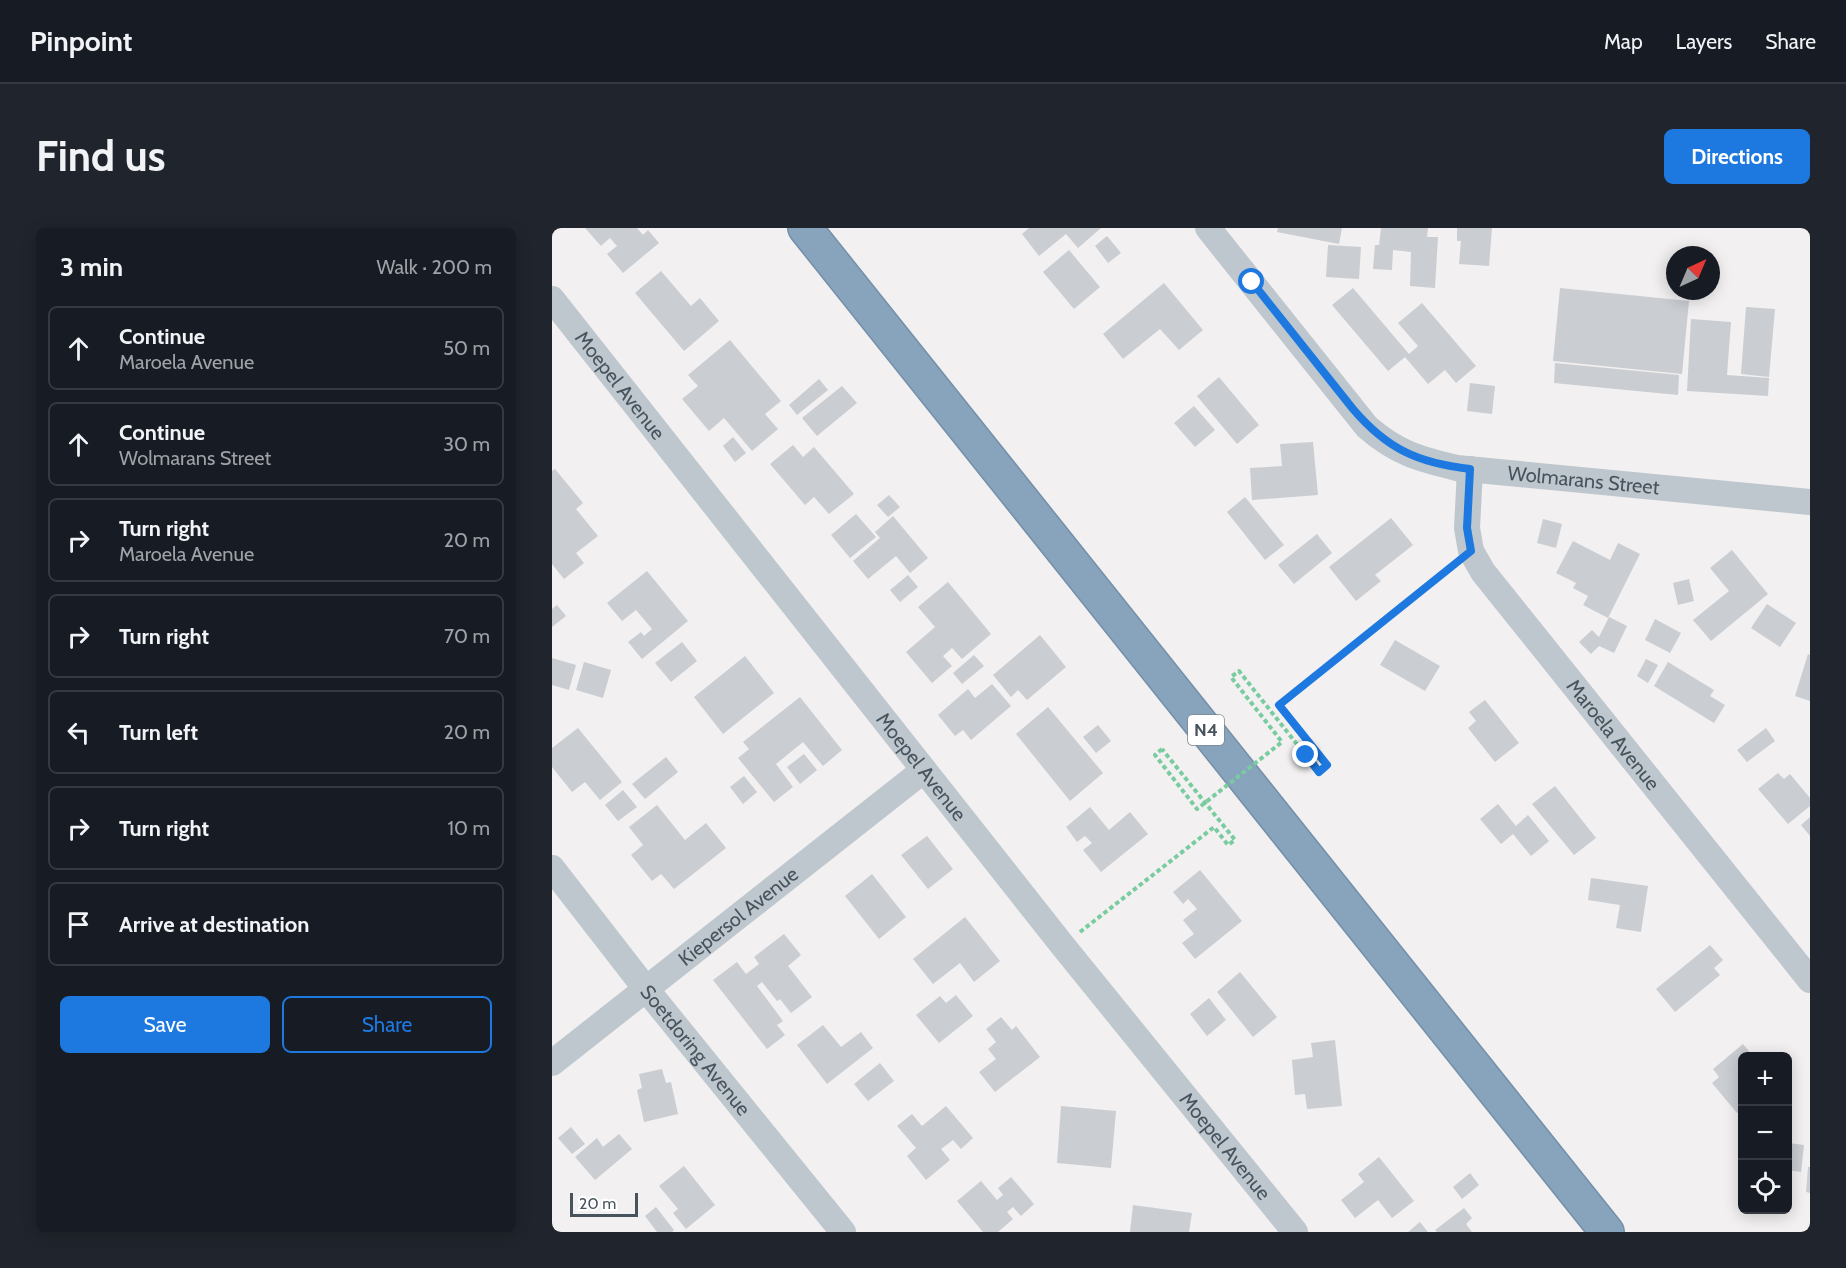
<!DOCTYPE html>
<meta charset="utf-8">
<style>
body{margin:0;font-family:Cabin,sans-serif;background:#20242c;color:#f1f3f6}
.controls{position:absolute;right:18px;bottom:18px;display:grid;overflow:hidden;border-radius:9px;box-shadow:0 3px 15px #0003}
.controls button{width:54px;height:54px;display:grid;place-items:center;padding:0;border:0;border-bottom:2px solid #363941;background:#171b24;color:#f1f3f6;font:30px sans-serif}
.compass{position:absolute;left:1114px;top:18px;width:54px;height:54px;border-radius:50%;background:#171b24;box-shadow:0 3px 15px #0003;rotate:44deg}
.scale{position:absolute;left:18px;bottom:15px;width:68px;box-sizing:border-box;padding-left:6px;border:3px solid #48545d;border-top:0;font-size:16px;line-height:21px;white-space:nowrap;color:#48545d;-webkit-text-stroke:4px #fff;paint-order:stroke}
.stop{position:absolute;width:18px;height:18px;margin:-14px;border:4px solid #1d79df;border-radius:50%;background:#fff}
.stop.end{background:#1d79df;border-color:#fff;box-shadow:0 2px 6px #0008}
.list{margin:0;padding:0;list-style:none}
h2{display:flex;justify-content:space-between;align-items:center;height:78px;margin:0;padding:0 24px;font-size:26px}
h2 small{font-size:20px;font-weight:400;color:#9ea1a6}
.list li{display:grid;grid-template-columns:39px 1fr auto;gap:18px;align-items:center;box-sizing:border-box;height:84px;margin:0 12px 12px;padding:0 12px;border:2px solid #363941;border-radius:9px}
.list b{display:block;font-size:22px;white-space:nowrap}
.list p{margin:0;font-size:20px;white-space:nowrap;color:#9ea1a6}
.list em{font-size:20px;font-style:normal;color:#9ea1a6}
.actions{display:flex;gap:12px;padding:18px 24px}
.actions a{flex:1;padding:14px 0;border:2px solid #1d79df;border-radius:9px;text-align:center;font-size:21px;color:#1d79df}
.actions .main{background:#1d79df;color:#fff}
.icon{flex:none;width:33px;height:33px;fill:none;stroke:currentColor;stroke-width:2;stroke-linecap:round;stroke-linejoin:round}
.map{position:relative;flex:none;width:1258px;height:1004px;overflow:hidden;border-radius:9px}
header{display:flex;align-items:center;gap:36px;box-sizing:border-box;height:84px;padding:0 30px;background:#171b24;border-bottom:2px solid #363941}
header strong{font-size:28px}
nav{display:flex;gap:33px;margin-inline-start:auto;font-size:21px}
.intro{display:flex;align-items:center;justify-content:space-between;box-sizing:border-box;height:144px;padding:0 36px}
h1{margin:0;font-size:42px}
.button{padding:15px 27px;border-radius:9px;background:#1d79df;color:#fff;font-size:21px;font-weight:700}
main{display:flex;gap:36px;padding:0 36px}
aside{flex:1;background:#171b24;border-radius:9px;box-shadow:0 3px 15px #0003}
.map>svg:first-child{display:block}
</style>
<header>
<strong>Pinpoint</strong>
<nav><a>Map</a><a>Layers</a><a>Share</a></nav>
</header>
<div class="intro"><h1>Find us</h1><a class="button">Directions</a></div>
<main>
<aside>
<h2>3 min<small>Walk · 200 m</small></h2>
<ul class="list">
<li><svg class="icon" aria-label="ahead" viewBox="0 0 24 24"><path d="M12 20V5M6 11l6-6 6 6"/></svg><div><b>Continue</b><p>Maroela Avenue</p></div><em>50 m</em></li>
<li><svg class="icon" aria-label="ahead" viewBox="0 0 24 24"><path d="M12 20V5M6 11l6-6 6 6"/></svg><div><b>Continue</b><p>Wolmarans Street</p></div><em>30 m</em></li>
<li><svg class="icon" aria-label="right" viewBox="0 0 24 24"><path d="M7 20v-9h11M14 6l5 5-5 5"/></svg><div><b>Turn right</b><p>Maroela Avenue</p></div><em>20 m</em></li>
<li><svg class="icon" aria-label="right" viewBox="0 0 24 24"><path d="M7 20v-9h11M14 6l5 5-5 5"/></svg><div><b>Turn right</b></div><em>70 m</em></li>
<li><svg class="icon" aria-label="left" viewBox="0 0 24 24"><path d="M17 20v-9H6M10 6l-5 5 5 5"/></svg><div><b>Turn left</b></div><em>20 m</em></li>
<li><svg class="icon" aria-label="right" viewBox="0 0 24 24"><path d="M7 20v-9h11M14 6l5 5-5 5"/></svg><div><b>Turn right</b></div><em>10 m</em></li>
<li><svg class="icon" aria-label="arrive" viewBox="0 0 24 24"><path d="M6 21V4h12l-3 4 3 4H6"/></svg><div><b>Arrive at destination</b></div></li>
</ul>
<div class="actions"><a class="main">Save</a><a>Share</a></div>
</aside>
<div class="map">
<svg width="1258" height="1004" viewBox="0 0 1258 1004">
<rect width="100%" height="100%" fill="#f2f0f0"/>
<path fill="#cacdd2" d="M33 0H85L91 7 96 2 107 15 71 45 55 26 65 18 58 10 49 18Z
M477 0H549L526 20 514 6 487 28 470 6Z
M726 0H790L787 16 725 4Z
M829 0H876L875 9H886L883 60 858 58 859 24 841 22 840 42 821 41 823 17H827Z
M905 0H940L937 38 907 36 909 13H905Z
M555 8 569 25 556 35 543 18Z
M776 17 809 19 807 51 774 49Z
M517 22 548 59 522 81 491 44Z
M109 43 139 78 148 70 167 93 132 123 83 65Z
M612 55 651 102 627 122 608 101 571 131 551 106Z
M801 60 857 126 866 118 846 95 870 75 924 138 904 155 893 142 876 156 853 129 836 143 780 77Z
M1008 60 1137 73 1130 146 1001 133Z
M1194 79 1223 81 1217 149 1189 146Z
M1139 91 1179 94 1175 147 1217 150 1216 168 1135 163Z
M178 112 229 173 213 186 226 201 200 223 172 190 157 203 130 171 146 158 136 147Z
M1003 135 1127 147 1126 167 1002 155Z
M667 149 707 197 685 216 645 168Z
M267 151 276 162 245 187 237 177Z
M918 155 943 158 940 186 915 183Z
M290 158 305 175 265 208 250 190Z
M642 178 663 202 643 219 622 195Z
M181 209 194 225 183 234 171 218Z
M761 214 766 267 700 272 698 240 730 238 728 216Z
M241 217 251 229 262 219 302 266 277 286 262 269 253 277 218 236Z
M3 241 31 275 24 281 46 308 24 325 32 335 12 351 0 336V243Z
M337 267 348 279 336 289 325 277Z
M693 269 732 317 713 332 675 284Z
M304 286 324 309 298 330 279 307Z
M341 288 376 330 358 345 344 328 316 351 301 333 328 310 323 304Z
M839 290 861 317 823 347 829 353 804 373 777 339Z
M991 291 1010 296 1004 320 985 315Z
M765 306 780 325 742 356 726 337Z
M1021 313 1058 332 1066 315 1088 326 1056 390 1031 377 1036 368 1021 360 1024 355 1004 345Z
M1180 322 1216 366 1159 413 1141 392 1177 363 1158 340Z
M95 343 136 393 90 431 76 414 89 404 92 408 100 401 84 382 70 393 55 375Z
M356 347 366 359 348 374 338 362Z
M1137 351 1142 373 1126 377 1121 355Z
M396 354 439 406 410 431 400 420 391 428 400 438 380 455 354 424 383 399 366 379Z
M1215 376 1244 395 1228 419 1199 400Z
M5 377 14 388 0 399V381Z
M1057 389 1075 398 1062 425 1047 418 1039 426 1027 414 1040 402 1047 409Z
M1103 391 1129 405 1118 425 1093 412Z
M488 407 514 439 475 472 466 462 459 469 441 447Z
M843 412 888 438 873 463 828 437Z
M130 414 145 433 119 454 103 435Z
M1256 426 1258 427V473L1243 468Z
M422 427 432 438 410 456 401 445Z
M193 428 222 465 171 506 142 469Z
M0 430 24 437 17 462 0 457Z
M1094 431 1106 437 1096 455 1085 448Z
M32 434 59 442 51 470 24 462Z
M1116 434 1162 462 1158 468 1173 477 1162 495 1102 458Z
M440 456 459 478 419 512 411 502 403 508 386 487 416 461 423 470Z
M248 469 290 522 271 538 251 514 224 536 241 559 222 574 186 530 197 521 191 514Z
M933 472 967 515 943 534 916 500 924 493 917 484Z
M496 479 551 545 518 573 464 506Z
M546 497 559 513 544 525 531 509Z
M26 500 70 554 48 572 33 554 20 564 0 539V520Z
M1214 500 1223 513 1195 534 1185 522Z
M252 526 265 542 248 556 235 539Z
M114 529 126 544 93 571 80 556Z
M1226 545 1232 551 1238 546 1258 570V578L1236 596 1206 561Z
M192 548 205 564 191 576 178 559Z
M1003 558 1044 610 1022 627 980 576Z
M71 562 85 579 66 593 53 577Z
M946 576 964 598 976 587 997 613 979 628 961 606 949 616 928 591Z
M105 577 133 612 154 595 174 620 122 661 109 646 100 653 79 627 91 617 77 599Z
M538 579 557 602 578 584 596 606 549 644 531 622 540 615 533 608 525 614 514 599Z
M1258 589V608L1249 597Z
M375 608 401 641 376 661 349 627Z
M648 642 690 693 643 731 630 715 642 706 631 692 645 681 636 671 631 676 621 664Z
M320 646 354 689 327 711 293 668Z
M1039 650 1096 658 1089 704 1064 700 1068 677 1036 672Z
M413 689 448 733 422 754 408 735 381 756 361 731Z
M232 706 249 727 236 738 260 769 239 785 228 771 225 773 210 754 205 758 231 793 225 797 233 807 215 821 161 752 185 734 194 746 207 736 202 729Z
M1158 717 1171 732 1162 740 1168 747 1123 784 1104 761Z
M688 744 725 789 701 809 665 764Z
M404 767 421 788 387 815 364 787 388 768 394 775Z
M657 770 674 792 655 808 638 786Z
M449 789 460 802 464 798 488 829 443 864 427 844 444 831 436 821 444 814 434 801Z
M271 797 289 819 309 804 321 820 275 856 245 817Z
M783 812 790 878 755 881 753 866 743 867 740 832 761 829 759 815Z
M1191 816 1201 828H1190V880L1185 885 1160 855 1167 849 1161 841Z
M328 835 342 853 316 873 302 856Z
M110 841 114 855 119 854 126 886 92 894 85 862 90 860 87 846Z
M394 878 421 910 409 921 401 912 389 921 398 932 374 952 355 928 364 920 345 898 360 886 370 898Z
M509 878 564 883 559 940 505 935Z
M19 899 33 916 20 926 6 910Z
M67 906 80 921 43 952 23 929 45 910 51 919Z
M1236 915 1252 917 1249 944 1236 942Z
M827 929 862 973 840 990 826 972 803 990 789 972 812 954 806 946Z
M132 938 163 977 134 1001 121 985 126 981 107 958Z
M1256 939H1258V965L1254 964Z
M918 945 927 957 910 971 901 959Z
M459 949 482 976 469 988 461 979 455 984 461 991 446 1004H431L405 973 429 953 445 972 451 967 446 960Z
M581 977 640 985 637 1004H578Z
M104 979 122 1002 120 1004H105L93 988Z
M912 980 920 990 914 996 920 1004H885L883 1002Z
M868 994 876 1004H856Z"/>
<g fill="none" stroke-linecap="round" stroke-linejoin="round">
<defs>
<path id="highway" d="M253 0 1055 1004"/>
</defs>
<use href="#highway" stroke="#748fa9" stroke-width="36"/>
<path stroke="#78cc9f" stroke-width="4" stroke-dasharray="4.5 3" stroke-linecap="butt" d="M727 477 902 337
M528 704 662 599 676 617 683 612 610 521"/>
<g stroke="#bec7ce" stroke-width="26">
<path id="s1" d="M656 0 815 199C845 225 867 231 905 240L1258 274"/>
<path id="s2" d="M0 71 511 718 743 1004"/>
<path id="s3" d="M918 241 915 300 919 323 931 344 1258 752"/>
<path id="s4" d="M0 640 94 761 291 1004"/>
<path id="s5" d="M0 835 372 542"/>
</g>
<use href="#highway" stroke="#88a4bd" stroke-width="33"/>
<path stroke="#78cc9f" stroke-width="4" stroke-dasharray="4.5 3" stroke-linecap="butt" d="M610 521 603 527 645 581 730 514 679 449 687 443 767 544 775 537 727 477"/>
</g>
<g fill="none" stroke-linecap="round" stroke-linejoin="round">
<path stroke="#1d79df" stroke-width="8" d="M700 54 801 181C835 221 866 235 918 241L915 300 919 323 727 477 775 537 767 544 754 527"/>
</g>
<g text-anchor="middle" stroke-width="4.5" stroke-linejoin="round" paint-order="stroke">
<rect fill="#fff" stroke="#7f878e" stroke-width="1.5" x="636" y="487" width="36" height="30" rx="4.5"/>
<g font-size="18" font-weight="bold" fill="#48545d">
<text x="654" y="508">N4</text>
</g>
<g font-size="20" fill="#48545d" stroke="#fff">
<text dy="7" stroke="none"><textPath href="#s2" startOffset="110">Moepel Avenue</textPath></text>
<text dy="7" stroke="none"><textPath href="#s1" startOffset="482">Wolmarans Street</textPath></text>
<text dy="7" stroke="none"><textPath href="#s3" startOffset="315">Maroela Avenue</textPath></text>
<text dy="7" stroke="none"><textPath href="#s2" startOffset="596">Moepel Avenue</textPath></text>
<text dy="7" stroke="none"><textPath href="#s5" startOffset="237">Kiepersol Avenue</textPath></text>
<text dy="7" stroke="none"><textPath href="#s4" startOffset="232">Soetdoring Avenue</textPath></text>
<text dy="7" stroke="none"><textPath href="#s2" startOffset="1082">Moepel Avenue</textPath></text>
</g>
</g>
</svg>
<div class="controls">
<button>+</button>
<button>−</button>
<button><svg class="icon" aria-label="locate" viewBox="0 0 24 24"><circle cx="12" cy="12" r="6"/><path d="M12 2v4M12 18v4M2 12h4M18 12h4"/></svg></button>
</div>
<svg class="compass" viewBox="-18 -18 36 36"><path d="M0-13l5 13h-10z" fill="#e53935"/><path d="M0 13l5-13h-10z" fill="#9ea1a6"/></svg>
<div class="scale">20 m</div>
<div class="stop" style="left:700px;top:54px"></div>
<div class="stop end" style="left:754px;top:527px"></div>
</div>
</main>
